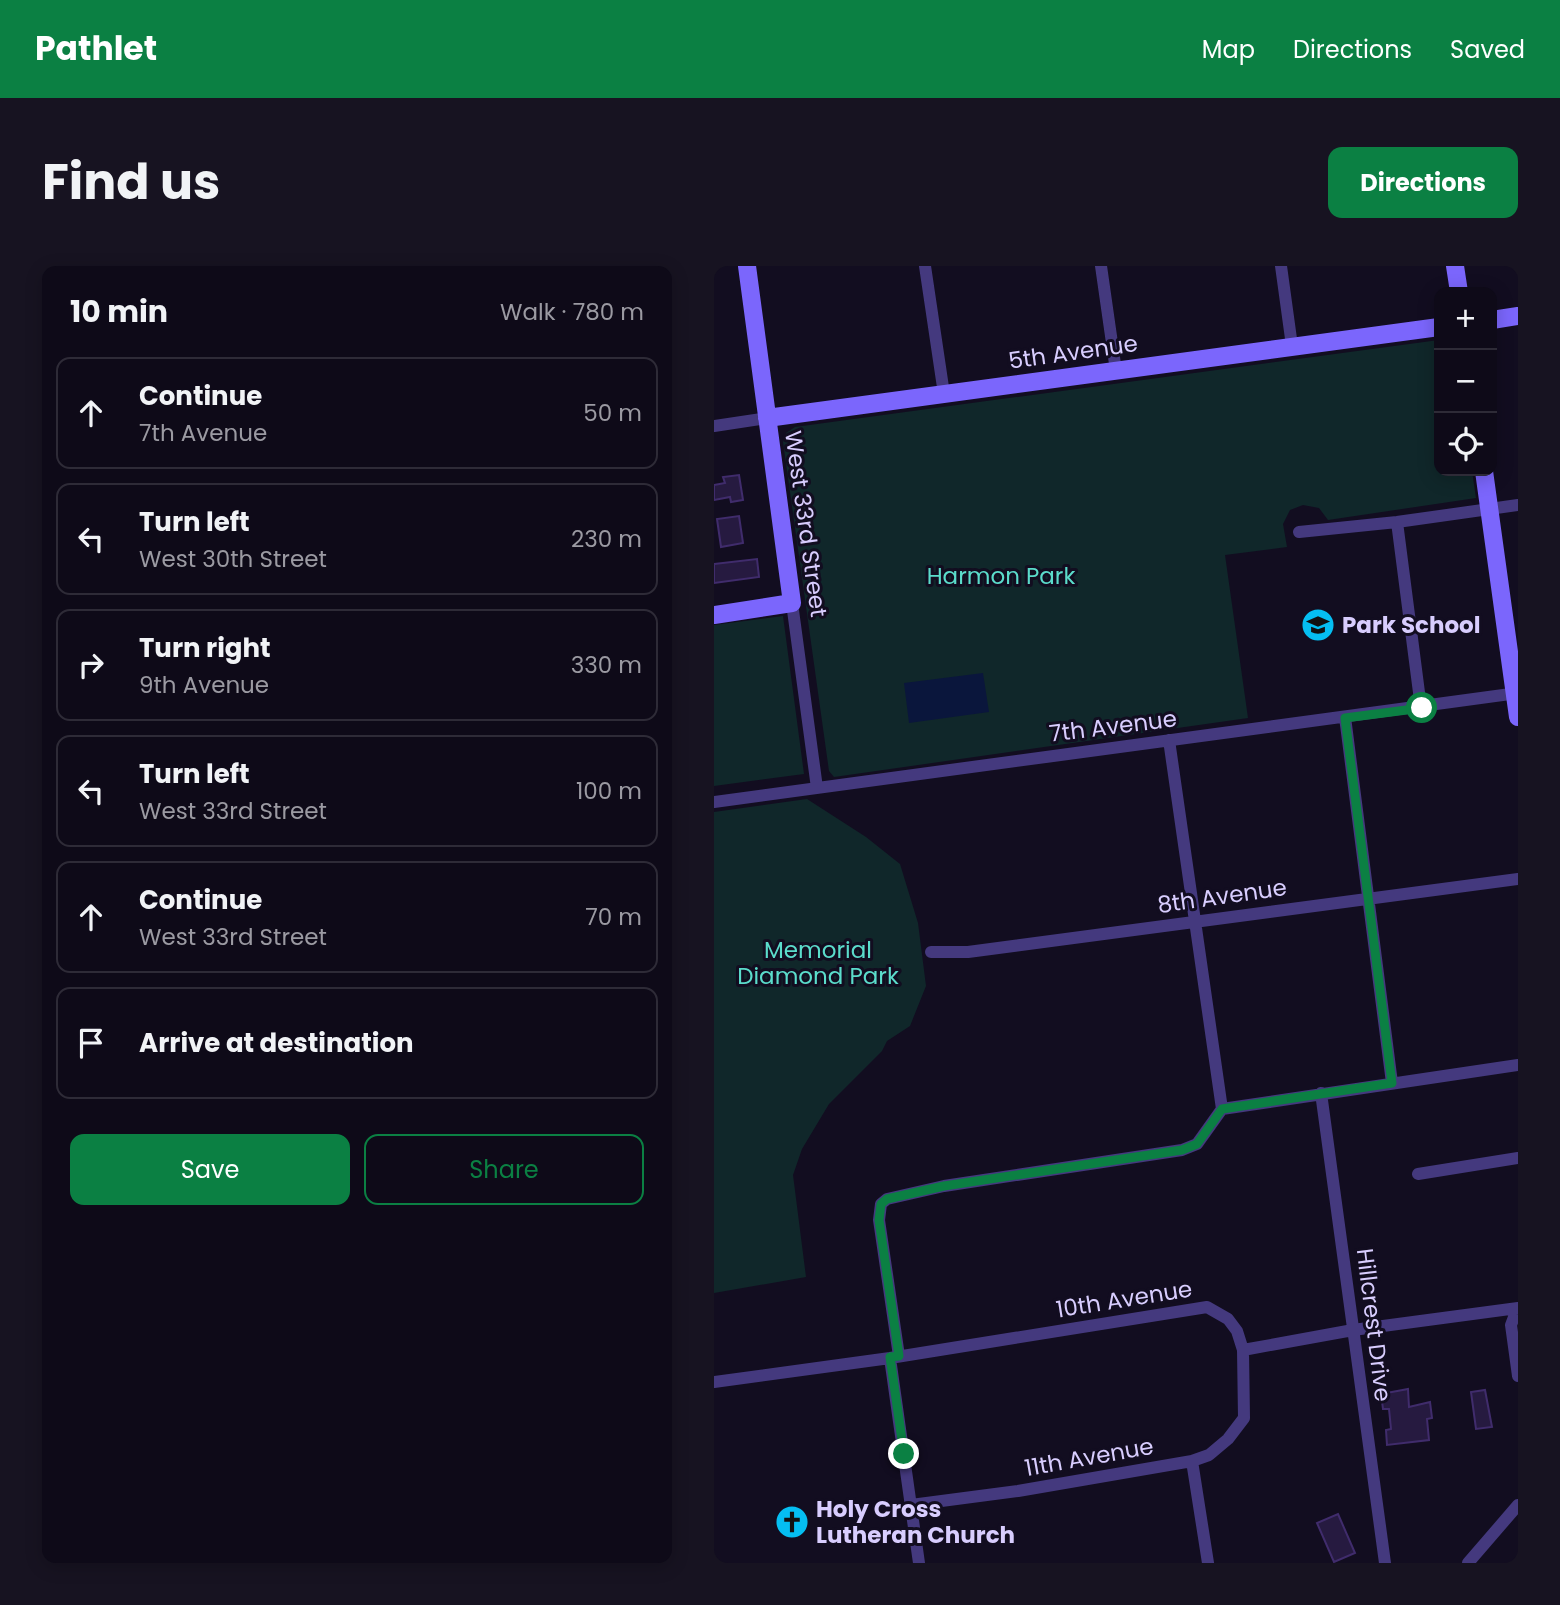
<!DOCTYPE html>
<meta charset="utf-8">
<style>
body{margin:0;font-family:Poppins,sans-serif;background:#171321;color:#f1f3f6}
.controls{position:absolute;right:21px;top:21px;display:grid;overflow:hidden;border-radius:14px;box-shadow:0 4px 18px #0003}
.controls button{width:63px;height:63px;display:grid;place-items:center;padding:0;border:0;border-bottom:2px solid #2e2b37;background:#0e0a18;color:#f1f3f6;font:35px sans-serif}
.stop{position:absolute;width:21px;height:21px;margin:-16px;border:5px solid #0b8043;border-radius:50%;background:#fff}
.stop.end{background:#0b8043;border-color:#fff;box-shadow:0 2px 7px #0008}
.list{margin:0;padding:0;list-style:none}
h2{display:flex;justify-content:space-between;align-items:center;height:91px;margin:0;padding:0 28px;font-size:30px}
h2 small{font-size:23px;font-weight:400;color:#9b9aa2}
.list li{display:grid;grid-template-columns:46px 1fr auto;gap:21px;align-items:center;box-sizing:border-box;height:112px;margin:0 14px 14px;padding:0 14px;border:2px solid #2e2b37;border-radius:14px}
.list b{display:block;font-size:26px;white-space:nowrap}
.list p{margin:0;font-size:23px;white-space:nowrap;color:#9b9aa2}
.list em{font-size:23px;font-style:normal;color:#9b9aa2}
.actions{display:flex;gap:14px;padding:21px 28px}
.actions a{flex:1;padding:16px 0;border:2px solid #0b8043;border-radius:14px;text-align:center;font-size:24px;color:#0b8043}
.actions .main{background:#0b8043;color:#fff}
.icon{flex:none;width:38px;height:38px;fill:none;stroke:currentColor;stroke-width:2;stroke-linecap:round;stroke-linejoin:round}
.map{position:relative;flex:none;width:804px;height:1297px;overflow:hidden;border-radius:14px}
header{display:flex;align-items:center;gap:42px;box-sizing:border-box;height:98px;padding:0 35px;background:#0b8043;color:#fff}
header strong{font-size:33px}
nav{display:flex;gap:38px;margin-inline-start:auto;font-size:24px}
.intro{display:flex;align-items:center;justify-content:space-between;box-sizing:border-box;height:168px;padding:0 42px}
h1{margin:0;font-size:49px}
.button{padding:18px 32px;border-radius:14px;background:#0b8043;color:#fff;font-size:24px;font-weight:700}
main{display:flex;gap:42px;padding:0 42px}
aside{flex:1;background:#0e0a18;border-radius:14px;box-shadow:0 4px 18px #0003}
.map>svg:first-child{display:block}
</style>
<header>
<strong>Pathlet</strong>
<nav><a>Map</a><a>Directions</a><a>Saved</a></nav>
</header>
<div class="intro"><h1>Find us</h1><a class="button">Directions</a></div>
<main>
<aside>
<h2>10 min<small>Walk · 780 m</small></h2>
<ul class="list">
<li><svg class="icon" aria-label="ahead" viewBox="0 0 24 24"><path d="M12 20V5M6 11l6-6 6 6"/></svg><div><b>Continue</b><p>7th Avenue</p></div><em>50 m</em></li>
<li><svg class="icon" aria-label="left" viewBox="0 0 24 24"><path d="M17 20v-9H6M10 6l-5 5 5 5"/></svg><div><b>Turn left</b><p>West 30th Street</p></div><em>230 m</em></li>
<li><svg class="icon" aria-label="right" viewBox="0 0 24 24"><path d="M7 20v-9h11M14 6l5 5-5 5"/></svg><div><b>Turn right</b><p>9th Avenue</p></div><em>330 m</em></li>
<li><svg class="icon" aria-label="left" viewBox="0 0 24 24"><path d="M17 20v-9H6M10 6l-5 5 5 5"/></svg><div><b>Turn left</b><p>West 33rd Street</p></div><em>100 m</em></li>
<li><svg class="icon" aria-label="ahead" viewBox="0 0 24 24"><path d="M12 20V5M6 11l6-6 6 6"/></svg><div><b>Continue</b><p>West 33rd Street</p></div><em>70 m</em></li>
<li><svg class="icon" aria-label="arrive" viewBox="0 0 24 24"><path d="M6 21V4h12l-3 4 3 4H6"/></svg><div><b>Arrive at destination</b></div></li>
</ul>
<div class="actions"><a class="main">Save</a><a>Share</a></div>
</aside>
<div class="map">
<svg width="804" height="1297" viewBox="0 0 804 1297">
<rect width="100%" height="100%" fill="#120d20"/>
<path fill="#10272a" d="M725 74V205H758L762 232 614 254 605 242 589 239 576 244 569 258 573 281 511 289 534 452 120 511 115 505 69 176 72 167 81 161Z
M69 350 90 508 0 520V359Z
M93 533 152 571 186 598 204 657 212 720 196 760 173 775 168 785 115 838 88 883 79 909 92 1011 0 1027V546Z"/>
<path fill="#0a163c" d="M269 407 275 446 195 457 190 417Z"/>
<path fill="#261a40" stroke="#402c6c" stroke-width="2" d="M25 209 29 234 17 236 16 231 0 234V219L11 217 9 211Z
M25 250 29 277 7 281 3 253Z
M43 293 45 311 0 317V298Z
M694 1123 695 1141 716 1136 718 1152 713 1153 715 1174 673 1179 672 1164 677 1163 675 1143H669L667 1128Z
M771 1124 778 1161 762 1163 757 1126Z
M624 1248 641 1287 620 1296 603 1257Z"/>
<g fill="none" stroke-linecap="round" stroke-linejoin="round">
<path stroke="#44397e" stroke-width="12" d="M211 0 230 128
M387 0 402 105
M567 0 578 80
M0 160 53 152
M683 256 707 442
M585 266 683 256 804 239
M78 337 103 522
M631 451 678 817
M455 474 508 843
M0 536 804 427
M217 686H254L804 613
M607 827 671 1297
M704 908 804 892
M803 1043 797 1059 804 1110
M529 1084 639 1064 804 1042
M185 1090 165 954 167 938 173 933 230 920 468 884 483 878 508 843 804 799
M176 1092 205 1297
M0 1116 176 1092 493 1041 514 1053 523 1065 529 1084 530 1152 514 1173 495 1189 478 1195 304 1225 197 1239
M478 1195 494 1297
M754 1297 804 1239"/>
<path stroke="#7b66fc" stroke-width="18" d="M741 0 745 26
M778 54 804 50
M53 152 725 61
M770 205 804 451
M0 349 78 337 33 0"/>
</g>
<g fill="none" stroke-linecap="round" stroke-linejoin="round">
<path stroke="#0b8043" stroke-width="9" d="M190 1188 176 1091 185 1090 165 954 167 938 173 933 230 920 468 884 483 878 508 843 678 817 631 452 708 442"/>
</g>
<defs>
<symbol id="school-disc" viewBox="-11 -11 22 22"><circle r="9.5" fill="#05bef2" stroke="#120d20"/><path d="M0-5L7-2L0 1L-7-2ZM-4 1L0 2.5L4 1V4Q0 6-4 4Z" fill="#111"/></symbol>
<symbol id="church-disc" viewBox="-11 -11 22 22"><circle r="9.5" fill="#05bef2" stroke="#120d20"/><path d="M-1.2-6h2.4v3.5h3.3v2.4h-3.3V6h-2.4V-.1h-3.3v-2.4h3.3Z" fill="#111"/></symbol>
</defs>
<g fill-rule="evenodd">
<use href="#school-disc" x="585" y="340" width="38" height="38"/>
<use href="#church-disc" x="59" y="1237" width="38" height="38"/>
</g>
<g text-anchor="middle" stroke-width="6" stroke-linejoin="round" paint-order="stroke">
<g font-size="23" fill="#d8cdfe" stroke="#120d20">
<text transform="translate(359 86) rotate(-8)" y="8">5th Avenue</text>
<text transform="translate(92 258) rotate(82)" y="8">West 33rd Street</text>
<text transform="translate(399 460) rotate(-7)" y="8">7th Avenue</text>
<text transform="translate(508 630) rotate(-8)" y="8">8th Avenue</text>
<text transform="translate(410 1033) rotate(-9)" y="8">10th Avenue</text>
<text transform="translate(660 1059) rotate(83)" y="8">Hillcrest Drive</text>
<text transform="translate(375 1191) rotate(-10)" y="8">11th Avenue</text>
</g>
<g font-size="23" fill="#5bdccb" stroke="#120d20">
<text x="287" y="318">Harmon Park</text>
<text x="104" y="692">Memorial<tspan x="104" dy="26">Diamond Park</tspan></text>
</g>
<g font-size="23" font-weight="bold" fill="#d8cdfe" stroke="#120d20" text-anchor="start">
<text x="628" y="367">Park School</text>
<text x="102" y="1251">Holy Cross<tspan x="102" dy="26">Lutheran Church</tspan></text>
</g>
</g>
</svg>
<div class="controls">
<button>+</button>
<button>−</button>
<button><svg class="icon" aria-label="locate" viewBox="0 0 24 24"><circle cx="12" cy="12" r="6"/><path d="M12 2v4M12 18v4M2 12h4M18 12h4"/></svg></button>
</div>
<div class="stop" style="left:708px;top:442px"></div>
<div class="stop end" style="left:190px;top:1188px"></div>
</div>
</main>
